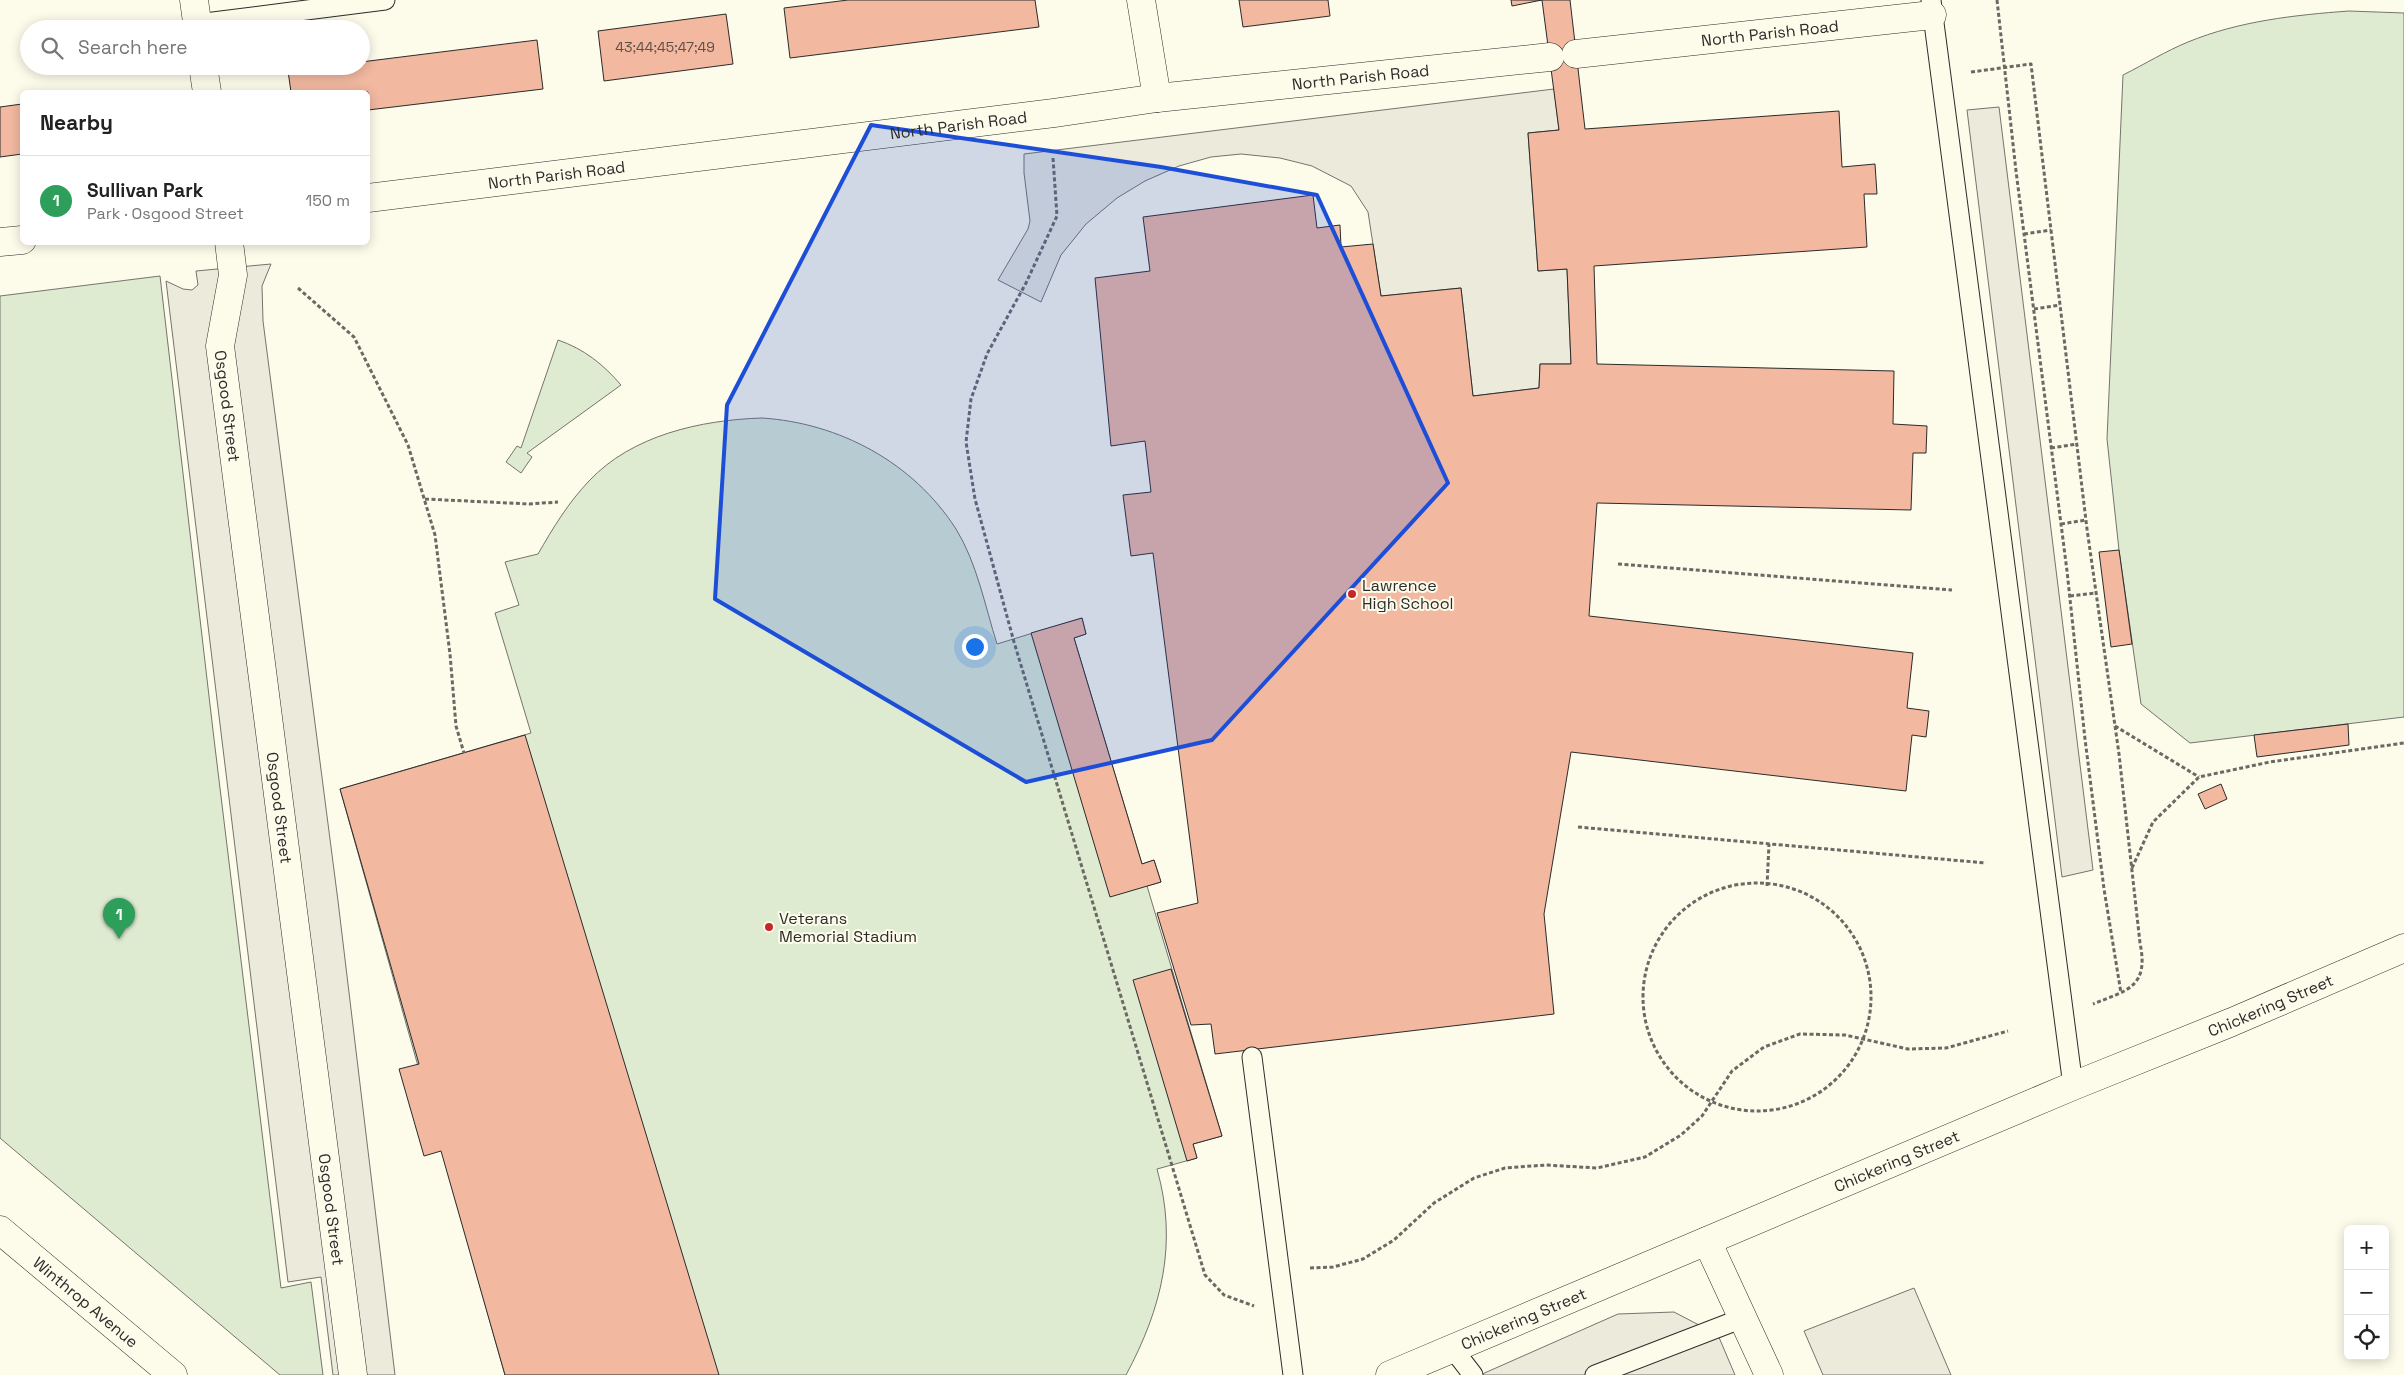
<!DOCTYPE html>
<meta charset="utf-8">
<style>
body{margin:0;font-family:"Space Grotesk",sans-serif;background:#f6f6f6;color:#222}
.controls{position:absolute;right:15px;bottom:15px;display:grid;overflow:hidden;border-radius:8px;box-shadow:0 2px 12px #0003}
.controls button{width:45px;height:45px;display:grid;place-items:center;padding:0;border:0;border-bottom:1px solid #e0e0e0;background:#fff;color:#222;font:25px sans-serif}
.you{position:absolute;left:974px;top:646px;width:18px;height:18px;margin:-12px;border:4px solid #fff;border-radius:50%;background:#1a73e8;box-shadow:0 0 0 8px #1a73e833}
.badge{display:grid;place-items:center;width:32px;height:32px;border-radius:50%;background:#111827;color:#fff;font-size:16px;font-weight:700}
.pin{position:absolute;translate:-50% -41px;filter:drop-shadow(0 1px 2px #0008)}
.pin::after{content:'';position:absolute;top:26px;width:18px;height:15px;background:inherit;clip-path:polygon(0 0,100% 0,50% 100%)}
.list{margin:0;padding:0;list-style:none}
h2{display:flex;justify-content:space-between;align-items:center;height:65px;margin:0;padding:0 20px;font-size:21px}
h2 small{font-size:16px;font-weight:400;color:#767676}
.list li{display:grid;grid-template-columns:32px 1fr auto;gap:15px;align-items:center;box-sizing:border-box;height:90px;padding:0 20px;border-top:1px solid #e0e0e0}
.list b{display:block;font-size:19px;white-space:nowrap}
.list p{margin:0;font-size:16px;white-space:nowrap;color:#767676}
.list em{font-size:16px;font-style:normal;color:#767676}
.icon{flex:none;width:28px;height:28px;fill:none;stroke:currentColor;stroke-width:2;stroke-linecap:round;stroke-linejoin:round}
.map{position:relative;flex:none;width:2404px;height:1375px;overflow:hidden}
.search{position:absolute;background:#fff;box-shadow:0 2px 12px #0003;left:20px;top:20px;width:350px;height:55px;display:flex;align-items:center;gap:12px;box-sizing:border-box;padding:0 18px;border-radius:28px;color:#767676;font-size:19px}
.panel{position:absolute;background:#fff;box-shadow:0 2px 12px #0003;left:20px;top:90px;width:350px;height:155px;border-radius:8px}
.map>svg:first-child{display:block}
</style>
<div class="map">
<svg width="2404" height="1375" viewBox="0 0 2404 1375">
<rect width="100%" height="100%" fill="#fdfbea"/>
<path fill="#deebd1" stroke="#74746e" d="M2349 11 2404 13V717L2190 743 2141 704 2119 550 2107 439 2123 75C2145 64 2166 51 2188 42 2239 21 2295 15 2349 11Z
M160 276 214 739 281 1288 311 1282 323 1375H280L0 1138V296Z
M558 340C584 349 603 364 621 385L527 453 532 457 521 473 506 462 517 446 521 448Z
M762 418C839 423 913 462 956 529 977 563 985 606 997 644L1082 618 1086 634 1074 638 1142 864 1154 860 1161 882 1147 886 1222 1136 1193 1144 1197 1158 1157 1169C1178 1243 1162 1308 1126 1375H505L340 789 531 733 495 613 519 605 505 562 538 554C553 528 568 503 589 481 632 435 701 420 762 418Z"/>
<path fill="#eceadb" stroke="#74746e" d="M1554 89 1559 130 1528 133 1538 271 1567 269 1571 364H1540L1539 388 1473 396 1461 288 1381 296 1368 212 1351 186 1312 166 1280 158 1241 154 1211 157 1179 166 1145 181 1117 198 1086 224 1061 255 1041 302 998 280 1028 229 1030 221 1024 173V154Z
M1999 107 2093 870 2062 877 1967 110Z
M271 264 262 286 263 321 338 901 395 1375H333L321 1277 288 1282 166 281 183 289 192 290 198 285 196 271Z
M1914 1288 1951 1375H1823L1804 1331Z
M1674 1312 1718 1335 1735 1375H1480L1618 1314Z"/>
<path fill="#f2b8a0" stroke="#2b2b2b" d="M848 0H1035L1039 27 790 58 784 8Z
M1239 0H1328L1330 16 1243 27Z
M1511 0H1570L1585 129 1839 111 1842 167 1875 164 1877 194H1864L1867 247 1594 266 1597 364 1894 371 1893 424 1927 426 1926 453H1913L1911 510 1597 503 1589 616 1913 653 1907 708 1929 711 1926 737 1912 735 1906 791 1571 752 1544 914 1554 1014 1215 1054 1211 1024 1191 1025 1157 913 1198 903 1153 553 1131 556 1123 495 1151 492 1145 441 1111 446 1095 278 1150 271 1143 217 1313 195 1317 228 1340 225 1341 247 1373 244 1381 296 1461 288 1473 396 1539 388 1540 364H1571L1567 269 1538 271 1528 133 1559 130 1542 0 1512 6Z
M726 14 733 64 604 81 598 31Z
M537 40 543 89 368 110V92H291L288 71 323 66H361V62Z
M22 104V154L0 157V107Z
M2119 550 2132 644 2111 647 2099 552Z
M1082 618 1086 634 1074 638 1142 864 1154 860 1161 882 1110 897 1031 633Z
M2348 724 2349 745 2257 757 2254 735Z
M525 735 719 1375H505L441 1151 424 1156 399 1069 419 1064 340 789Z
M2221 784 2227 799 2205 809 2198 794Z
M1171 969 1222 1136 1193 1144 1197 1158 1187 1161 1133 980Z"/>
<g fill="none" stroke-linecap="round" stroke-linejoin="round">
<defs>
<path id="service" d="M1931 0 2073 1086
M197 24 385 0
M1252 1057 1293 1375
M1453 1349 1473 1375
M1595 1375 1743 1318"/>
<g id="minor">
<path d="M194 0 198 29"/>
<path d="M1141 0 1157 98"/>
<path id="s1" d="M1576 54 1932 15"/>
<path d="M203 66 207 92"/>
<path id="s2" d="M368 198 1054 113 1157 98 1550 57"/>
<path d="M0 242 22 240"/>
<path id="s3" d="M229 242 233 275 220 346 353 1375"/>
<path d="M1707 1241 1769 1375"/>
<path id="s4" d="M1390 1375 2073 1086 2232 1022 2404 948"/>
</g>
<g id="primary">
<path id="s5" d="M0 1230 173 1375"/>
</g>
</defs>
<use href="#service" stroke="#2b2b2b" stroke-width="21"/>
<use href="#minor" stroke="#2b2b2b" stroke-width="29"/>
<use href="#primary" stroke="#2b2b2b" stroke-width="29"/>
<path stroke="#6a6964" stroke-width="3" stroke-dasharray="4 2.5" stroke-linecap="butt" d="M1997 0 2016 171 2067 571 2085 739 2104 889 2121 993
M1971 72 2031 64 2087 529 2119 754 2140 943C2149 987 2128 990 2093 1004
M1053 158 1057 216 1026 283 987 354 971 399 966 442 975 499 1014 642 1205 1275 1224 1295 1254 1306
M2024 234 2051 230
M298 288 354 337 408 445 435 535 450 654 456 726 464 753
M2034 309 2060 305
M2051 448 2077 444
M425 499 529 504 558 502
M2061 524 2086 520
M1618 564 1952 590
M2070 596 2096 593
M2115 726 2199 777
M1578 827 1986 863
M2132 868 2153 822 2199 777 2270 762 2404 743
M1643 997a114 114 0 1 1 228 0a114 114 0 1 1-228 0Z
M1767 886 1769 844
M1310 1268 1333 1267 1363 1259 1394 1240 1434 1203 1474 1178 1505 1168 1546 1165 1597 1168 1645 1157 1681 1135 1702 1116 1732 1071 1764 1047 1800 1034 1845 1035 1908 1049 1946 1048 2008 1031"/>
<use href="#service" stroke="#fdfbea" stroke-width="19"/>
<use href="#minor" stroke="#fdfbea" stroke-width="28"/>
<use href="#primary" stroke="#fdfbea" stroke-width="28"/>
</g>
<path fill="#1d4ed8" fill-opacity="0.2" stroke="#1d4ed8" stroke-width="4" stroke-linejoin="round" d="M871 125 1161 167 1317 195 1448 483 1212 740 1026 782 715 599 727 405Z"/>
<g fill="#c62828" stroke="#fdfbea" stroke-width="2">
<circle cx="1352" cy="594" r="5"/>
<circle cx="769" cy="927" r="5"/>
</g>
<g text-anchor="middle" stroke-width="4" stroke-linejoin="round" paint-order="stroke">
<g font-size="14" fill="#5d4e48">
<text x="665" y="52">43;44;45;47;49</text>
</g>
<g font-size="16" fill="#2b2b2b" stroke="#fdfbea">
<text dy="6" stroke="none"><textPath href="#s1" startOffset="195">North Parish Road</textPath></text>
<text dy="6" stroke="none"><textPath href="#s2" startOffset="1000">North Parish Road</textPath></text>
<text dy="6" stroke="none"><textPath href="#s2" startOffset="595">North Parish Road</textPath></text>
<text dy="6" stroke="none"><textPath href="#s2" startOffset="190">North Parish Road</textPath></text>
<text dy="6" stroke="none"><textPath href="#s3" startOffset="166">Osgood Street</textPath></text>
<text dy="6" stroke="none"><textPath href="#s3" startOffset="571">Osgood Street</textPath></text>
<text dy="6" stroke="none"><textPath href="#s4" startOffset="955">Chickering Street</textPath></text>
<text dy="6" stroke="none"><textPath href="#s4" startOffset="550">Chickering Street</textPath></text>
<text dy="6" stroke="none"><textPath href="#s3" startOffset="976">Osgood Street</textPath></text>
<text dy="6" stroke="none"><textPath href="#s5" startOffset="112">Winthrop Avenue</textPath></text>
<text dy="6" stroke="none"><textPath href="#s4" startOffset="145">Chickering Street</textPath></text>
</g>
<g font-size="16" fill="#2b2b2b" stroke="#fdfbea" text-anchor="start">
<text x="1362" y="591">Lawrence<tspan x="1362" dy="18">High School</tspan></text>
<text x="779" y="924">Veterans<tspan x="779" dy="18">Memorial Stadium</tspan></text>
</g>
</g>
</svg>
<div class="controls">
<button>+</button>
<button>−</button>
<button><svg class="icon" aria-label="locate" viewBox="0 0 24 24"><circle cx="12" cy="12" r="6"/><path d="M12 2v4M12 18v4M2 12h4M18 12h4"/></svg></button>
</div>
<div class="you"></div>
<div class="pin badge" style="left:119px;top:939px;background:#2e9e5b">1</div>
<div class="search"><svg class="icon" aria-label="search" viewBox="0 0 24 24"><circle cx="10" cy="10" r="6"/><path d="M15 15l6 6"/></svg>Search here</div>
<section class="panel">
<h2>Nearby<small></small></h2>
<ul class="list">
<li><span class="badge" style="background:#2e9e5b">1</span><div><b>Sullivan Park</b><p>Park · Osgood Street</p></div><em>150 m</em></li>
</ul>
</section>
</div>
